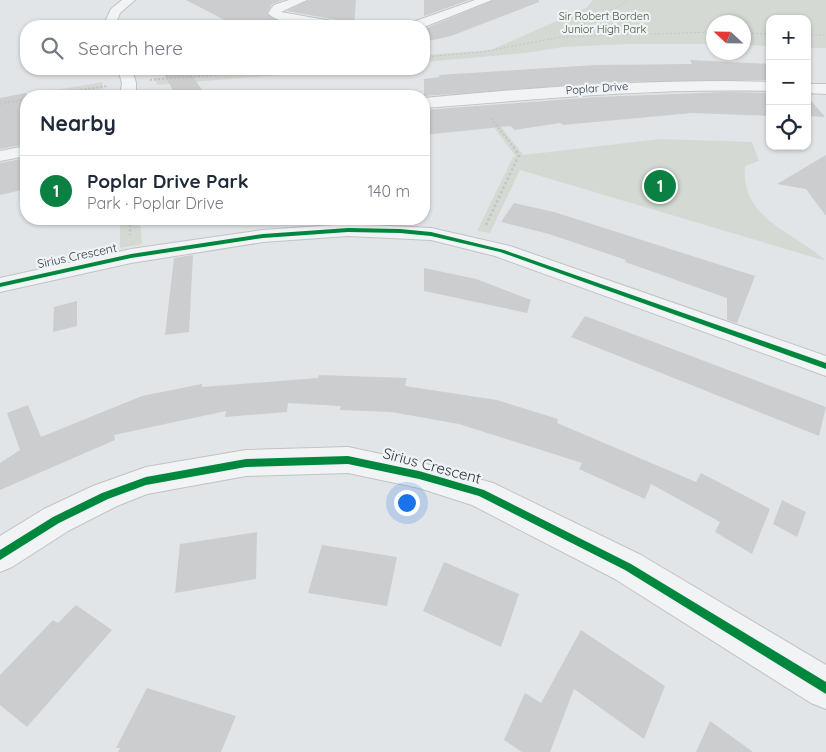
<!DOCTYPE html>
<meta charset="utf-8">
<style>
body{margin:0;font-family:Quicksand,sans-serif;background:#f6f6f7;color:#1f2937}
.controls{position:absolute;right:15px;top:15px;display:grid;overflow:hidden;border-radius:10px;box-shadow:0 1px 4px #0004}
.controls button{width:45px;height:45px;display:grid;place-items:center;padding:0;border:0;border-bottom:1px solid #e0e1e3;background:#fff;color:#1f2937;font:25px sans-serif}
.compass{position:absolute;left:706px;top:15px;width:45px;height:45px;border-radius:50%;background:#fff;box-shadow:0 1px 4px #0004;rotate:292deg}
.you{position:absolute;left:406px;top:502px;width:18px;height:18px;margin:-12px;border:4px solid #fff;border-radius:50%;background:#1a73e8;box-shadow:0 0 0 8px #1a73e833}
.badge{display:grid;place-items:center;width:32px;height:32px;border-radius:50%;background:#0b8043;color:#fff;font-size:16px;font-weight:700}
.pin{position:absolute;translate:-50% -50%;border:2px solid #fff;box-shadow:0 1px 5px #0006}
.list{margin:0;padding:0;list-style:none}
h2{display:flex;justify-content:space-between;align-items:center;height:65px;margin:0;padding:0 20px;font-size:21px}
h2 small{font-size:16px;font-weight:400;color:#747a83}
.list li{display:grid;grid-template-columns:32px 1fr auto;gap:15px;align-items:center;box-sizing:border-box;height:70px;padding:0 20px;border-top:1px solid #e0e1e3}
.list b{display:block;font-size:19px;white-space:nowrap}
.list p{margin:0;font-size:16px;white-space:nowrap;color:#747a83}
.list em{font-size:16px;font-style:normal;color:#747a83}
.icon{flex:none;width:28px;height:28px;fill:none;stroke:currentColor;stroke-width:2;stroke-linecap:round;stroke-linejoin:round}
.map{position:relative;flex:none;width:826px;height:752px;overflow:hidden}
.search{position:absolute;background:#fff;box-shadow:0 1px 4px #0004;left:20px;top:20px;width:410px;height:55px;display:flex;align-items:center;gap:12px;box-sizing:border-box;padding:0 18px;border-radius:20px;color:#747a83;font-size:19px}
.panel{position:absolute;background:#fff;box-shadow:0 1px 4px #0004;left:20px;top:90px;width:410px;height:135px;border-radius:20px}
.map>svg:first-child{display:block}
</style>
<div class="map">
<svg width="826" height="752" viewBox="0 0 826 752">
<rect width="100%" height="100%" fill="#e2e5e7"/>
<path fill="#d4dad3" d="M593 0H826V48H807V19H770V46L744 45V22H714L713 44H630L563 47 526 53 424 62V55L491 50 586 8Z
M268 69H349L157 85 155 78Z
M102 82 103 89 62 96H26V102L0 107V100Z
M489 111 523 155 660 139 752 142 759 161 745 166C740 219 794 232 826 261L520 170 490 233 477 231 513 157H516L483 112Z
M120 219H140L142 244 120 248Z"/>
<path fill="#cbcdcf" d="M186 0H283L272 4 267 14 282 23 298 26H236Z
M309 0H356L354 26H345L337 20 287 11Z
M424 0H469L424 16Z
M494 0H539V2L451 36 424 42V29Z
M690 60 770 64V80L613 82 424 96V79L440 77 438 75 596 65 692 64Z
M171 69H188L206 96H176L163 72Z
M726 92 770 93V116L692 113 563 125 560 123 514 130 511 126 424 135V110L596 97Z
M26 93V144L0 149V98Z
M807 96 825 117 807 116Z
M826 155V216L806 189 777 184Z
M26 158V189L0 195V163Z
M514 203 554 212 755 276 737 323 727 320V298L625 262 626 260 549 234 501 222Z
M193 255 189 332 165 335 174 258Z
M424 268 476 279 531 300 527 313 424 291Z
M77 301V326L53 332 54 307Z
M585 316 826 407 819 436 571 337Z
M319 375 407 378 405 386 497 400 558 419 557 423 696 482 701 473 770 509 752 554 715 532 720 522 651 484 645 499 579 469 582 463 459 424 391 412 340 410 341 406 288 403 287 412 225 417 226 411 114 435 115 440 0 490V463L20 450 7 413 28 405 41 437 142 396 202 384V387L318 378Z
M782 500 806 512 797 537 773 524Z
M257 532 256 579 175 593 180 544Z
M322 545 397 557 387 606 308 593Z
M444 562 519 594 501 647 423 611Z
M76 605 112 630 27 727 0 705V675L53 620 58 623Z
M581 630 665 686 644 739 574 689 550 752H522L504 740 525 693 541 703Z
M147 688 236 716 221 752H118L120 748H116Z
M710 721 753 752H696Z"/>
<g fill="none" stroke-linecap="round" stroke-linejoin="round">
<defs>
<path id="minor" d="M122 0H135L120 13 115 26H103L111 9Z
M289 0H307L281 12 337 22 343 26C326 27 280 27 268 13L274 5Z
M475 0H492L424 27 408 26 410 23Z
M118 69H132L136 83V96H120L122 83Z
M727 81 770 82V91C653 88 539 99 424 108V98C525 88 625 81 727 81Z
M807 84H826V94L807 93Z
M26 146V156L0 161V151Z
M348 224 431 228 510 246 826 356V376L495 256 431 240 348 236 263 242 131 263 0 292V278L131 249 263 230Z
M348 447 419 462 493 483 641 555 826 665V709L811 703 615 579 472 505 419 488 348 473 246 476 147 494 117 506 68 531 12 567 0 572V536L44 509 93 486 146 467 246 450Z"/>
</defs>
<use href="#minor" stroke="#c1c3c5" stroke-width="2"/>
<path stroke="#c2c5c7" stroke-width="1" stroke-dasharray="2 2" stroke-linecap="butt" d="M744 33 770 34
M807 35H826
M572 36 589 19 618 7 628 0
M424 57 482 52 561 37 714 32"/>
<path stroke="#c2c5c7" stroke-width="2" stroke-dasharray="2 2" stroke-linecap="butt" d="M150 80 283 69
M41 96 107 86
M0 104 26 99
M491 118 515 149"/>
<path stroke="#c2c5c7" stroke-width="2.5" stroke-dasharray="2.5 2.5" stroke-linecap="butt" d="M130 219V235
M486 225 519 155 514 148"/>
<use href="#minor" fill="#f1f3f4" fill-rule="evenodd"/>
<defs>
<path id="cycleway" d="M348 228 400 229 431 232 504 250 826 363V369L500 252 431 236 400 233 348 232 263 238 131 258 0 287V283L131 254 263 234Z
M348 456 419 471 484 490 631 564 826 682V694L625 570 479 496 419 479 348 464 246 467 146 485 108 499 59 523 0 560V550L53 517 102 493 146 477 246 459Z"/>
</defs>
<use href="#cycleway" stroke="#f0f3f6" stroke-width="3"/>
<use href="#cycleway" fill="#00873e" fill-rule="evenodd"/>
</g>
<g text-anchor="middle" stroke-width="4.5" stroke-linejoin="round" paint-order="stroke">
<g font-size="11" fill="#43583a" stroke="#f0f3f6">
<text x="604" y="20">Sir Robert Borden<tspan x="604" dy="13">Junior High Park</tspan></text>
</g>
<g font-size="11" fill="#2b343e" stroke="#f0f3f6">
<text transform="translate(597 88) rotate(-4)" y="4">Poplar Drive</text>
</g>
<g font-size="12" fill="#2b343e" stroke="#f0f3f6">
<text transform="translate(77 256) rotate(-12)" y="4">Sirius Crescent</text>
</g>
<g font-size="15" fill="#2b343e" stroke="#f0f3f6">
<text transform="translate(432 466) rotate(15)" y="5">Sirius Crescent</text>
</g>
</g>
</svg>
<div class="controls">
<button>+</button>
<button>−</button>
<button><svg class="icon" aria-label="locate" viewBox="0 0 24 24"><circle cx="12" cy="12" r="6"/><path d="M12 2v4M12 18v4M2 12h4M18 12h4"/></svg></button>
</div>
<svg class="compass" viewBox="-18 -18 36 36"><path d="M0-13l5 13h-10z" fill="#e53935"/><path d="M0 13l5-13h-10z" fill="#747a83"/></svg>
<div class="you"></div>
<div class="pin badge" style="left:660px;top:186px">1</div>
<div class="search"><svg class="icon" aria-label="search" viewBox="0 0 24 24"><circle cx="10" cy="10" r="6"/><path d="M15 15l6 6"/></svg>Search here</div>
<section class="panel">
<h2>Nearby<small></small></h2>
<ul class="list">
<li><span class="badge">1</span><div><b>Poplar Drive Park</b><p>Park · Poplar Drive</p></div><em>140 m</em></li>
</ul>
</section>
</div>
